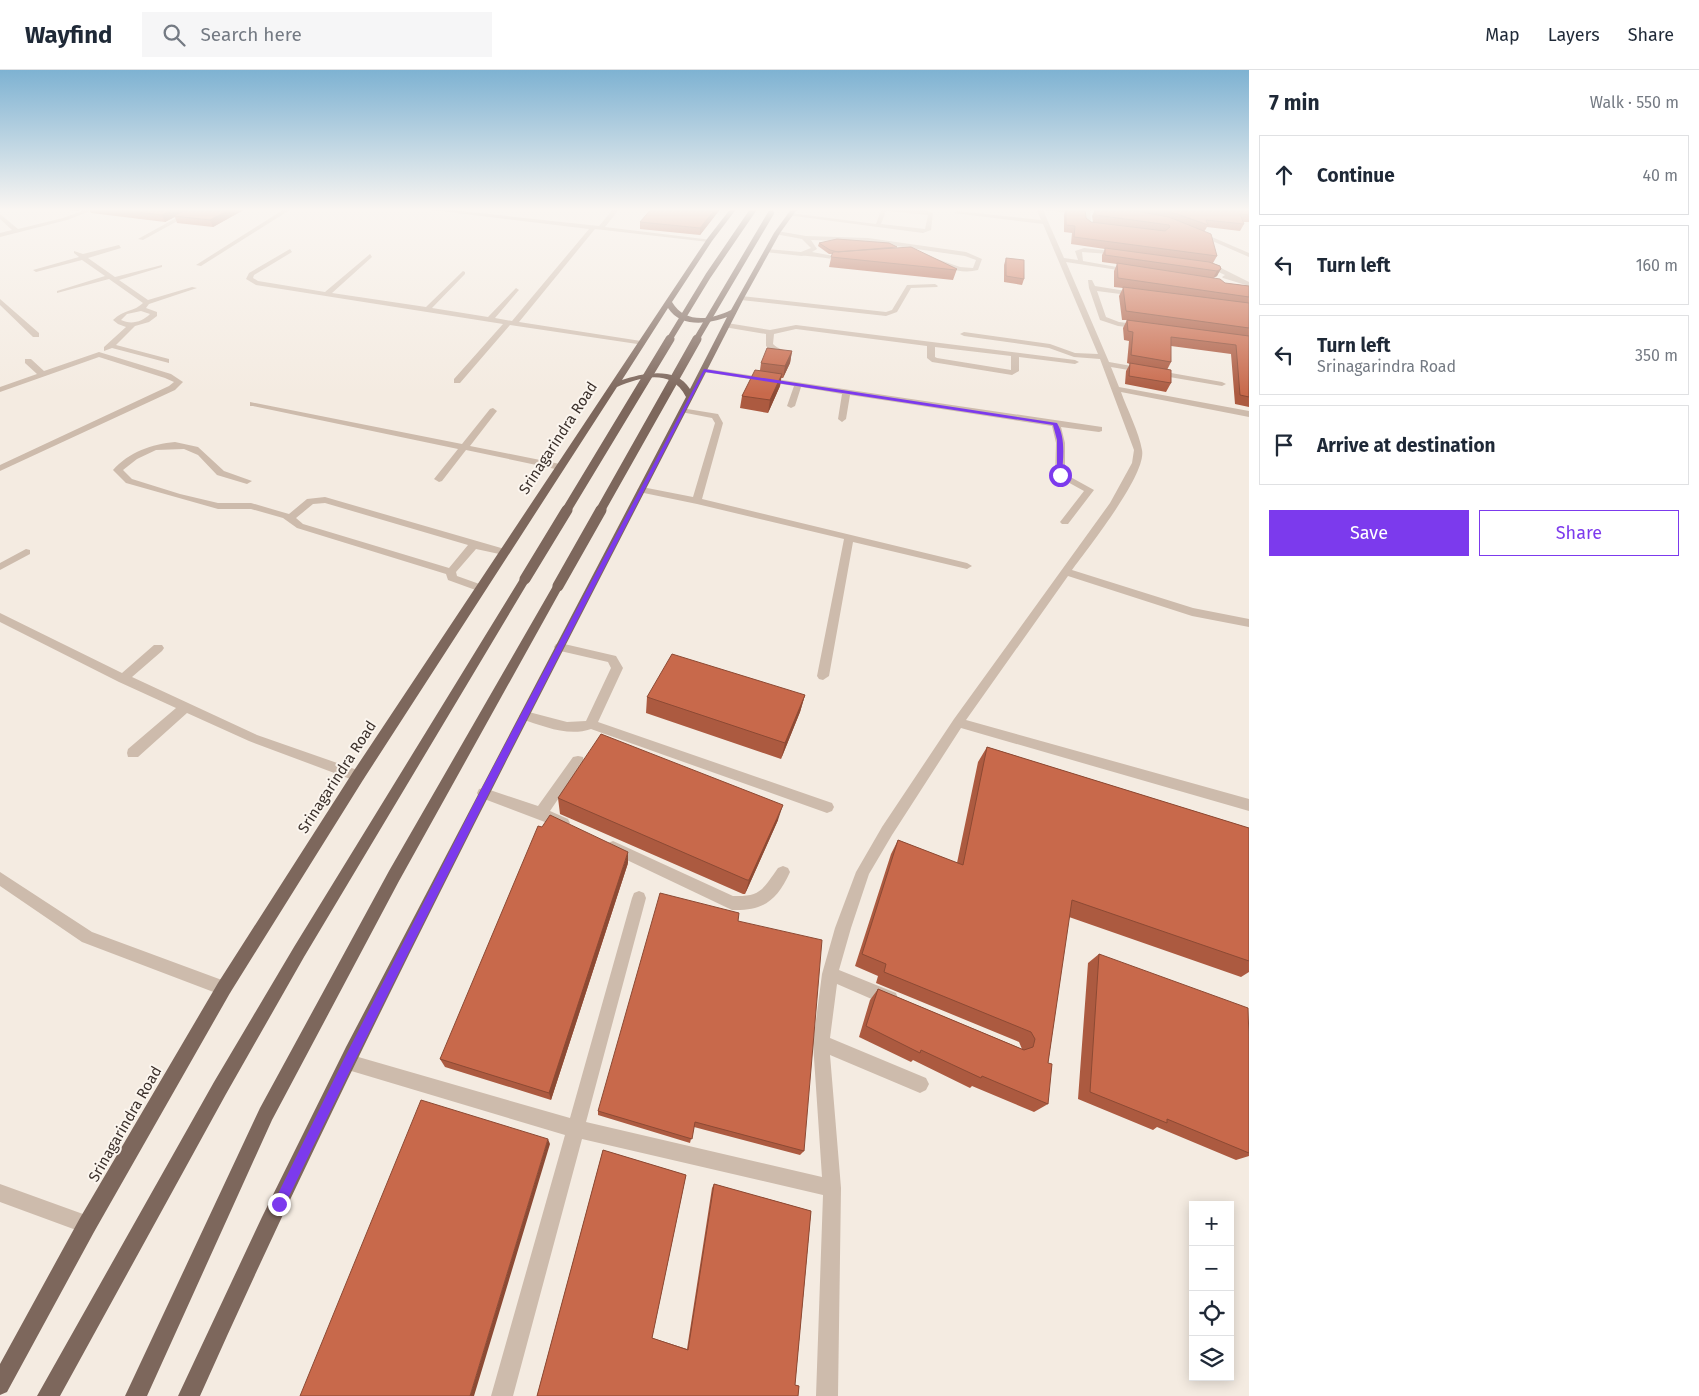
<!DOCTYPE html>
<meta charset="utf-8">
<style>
body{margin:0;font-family:"Fira Sans",sans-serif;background:#f6f6f7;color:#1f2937}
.controls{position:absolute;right:15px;bottom:15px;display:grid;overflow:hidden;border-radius:0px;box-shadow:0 2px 12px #0003}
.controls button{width:45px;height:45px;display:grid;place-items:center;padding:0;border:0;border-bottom:1px solid #e0e1e3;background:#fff;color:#1f2937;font:25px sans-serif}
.stop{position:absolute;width:15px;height:15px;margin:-11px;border:4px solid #7c3aed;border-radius:50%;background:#fff}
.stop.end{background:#7c3aed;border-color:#fff;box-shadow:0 1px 5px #0008}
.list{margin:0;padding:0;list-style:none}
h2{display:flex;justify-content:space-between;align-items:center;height:65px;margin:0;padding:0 20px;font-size:21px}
h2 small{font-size:16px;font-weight:400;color:#747a83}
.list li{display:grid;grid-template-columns:32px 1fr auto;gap:15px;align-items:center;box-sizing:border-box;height:80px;margin:0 10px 10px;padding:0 10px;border:1px solid #e0e1e3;border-radius:0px}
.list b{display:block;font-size:19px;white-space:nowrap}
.list p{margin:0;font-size:16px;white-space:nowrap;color:#747a83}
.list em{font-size:16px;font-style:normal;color:#747a83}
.actions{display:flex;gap:10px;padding:15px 20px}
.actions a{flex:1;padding:11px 0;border:1px solid #7c3aed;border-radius:0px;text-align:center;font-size:18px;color:#7c3aed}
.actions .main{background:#7c3aed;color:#fff}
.icon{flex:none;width:28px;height:28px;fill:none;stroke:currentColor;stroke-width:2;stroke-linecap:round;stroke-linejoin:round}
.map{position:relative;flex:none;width:1249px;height:1326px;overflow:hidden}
header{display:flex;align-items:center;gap:30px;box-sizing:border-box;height:70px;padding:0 25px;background:#fff;border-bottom:1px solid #e0e1e3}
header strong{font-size:24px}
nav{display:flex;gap:28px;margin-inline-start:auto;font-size:18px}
.search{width:350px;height:45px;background:#f6f6f7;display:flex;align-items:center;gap:12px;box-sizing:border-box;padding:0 18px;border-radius:0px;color:#747a83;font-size:19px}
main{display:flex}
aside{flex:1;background:#fff}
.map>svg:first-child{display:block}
</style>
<header>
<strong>Wayfind</strong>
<div class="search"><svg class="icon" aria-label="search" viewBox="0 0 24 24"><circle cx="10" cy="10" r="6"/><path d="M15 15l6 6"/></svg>Search here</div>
<nav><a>Map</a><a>Layers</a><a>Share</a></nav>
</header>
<main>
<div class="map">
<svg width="1249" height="1326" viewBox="0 0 1249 1326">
<rect width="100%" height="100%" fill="#f4ebe1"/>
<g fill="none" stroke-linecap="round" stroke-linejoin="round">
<path fill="#cdbbac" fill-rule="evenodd" d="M90 138H98L67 150 0 167V163L12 160 0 149V144L18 159 63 148Z
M194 138H201L143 170 138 169Z
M286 138H293L201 196 196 195Z
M415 138H433L599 156 614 138H620L605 157 712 170 709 172 595 159 519 252 641 271 645 273 644 275 510 255 460 313H454V309L503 254 256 215 246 209 249 203 290 179 292 182 254 205 253 208 258 211 325 222 370 184 372 187 332 223 426 237 463 201 465 202V204L432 238 488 247 516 218 519 220 518 221 495 248 512 251 589 159Z
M886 138 925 140 933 143 931 160 923 163 787 145 790 143 876 154 881 140ZM886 141 928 145 925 159 881 154Z
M1036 138H1058L1084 142 1081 144 1043 140 1064 188 1078 190 1075 181 1084 178 1121 182 1123 185 1082 182 1083 191 1134 200 1131 202 1066 192 1109 292 1222 312 1226 314 1222 316 1111 297 1119 317 1249 341V347L1121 322C1127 339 1139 362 1142 380 1147 404 1088 478 1072 500L1193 538 1249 549V557L1192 546 1068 506 966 650 1249 729V741L961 658 892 765 869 804 851 858 839 900 896 923 898 929 896 935 890 937 837 914 830 968 926 1008 929 1014 926 1020 920 1023 830 985 841 1118 838 1326H816L823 1125 582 1069 513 1326H491L565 1065 348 1000 342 998 340 992 342 986 348 984 570 1048 632 828 634 823 639 821 644 823 646 828 586 1052 822 1107 813 973 822 904 835 858 856 802 882 757 954 649 1110 433 1132 393 1134 380 1100 289 1074 287 1049 278 964 266 960 264 964 262 1050 274 1075 283 1098 284 1043 154 954 143 957 141 1041 150Z
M1084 138H1090L1091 153 1102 155V157L1086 156Z
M777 161 806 166 868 168 966 182 982 189 978 200C963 204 944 199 931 190L934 188 960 197 973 198 976 190 965 186 868 172 811 170 817 179 812 182 850 189 847 191C839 190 806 185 802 186L765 182 767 179 801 182 811 178 802 169 775 164Z
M1194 161H1198L1249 183V187L1194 163Z
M119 175 121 178 88 188 115 207 162 195V197L119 210 148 230 192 217 197 218 149 234 146 238 157 242V246L149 252 135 256 116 275 169 289V293L112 278 104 281V277L126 257 118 254 113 250C124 239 134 242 143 233L109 209 57 223V221L105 206 82 190 36 202 33 200 79 187 74 183V181L83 184ZM141 241 150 244C142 252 131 255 121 250L127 244Z
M1205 192 1219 197 1249 212V216L1223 208 1222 207 1225 205 1203 195Z
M1088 210H1092L1095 216 1138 223V225L1136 226 1097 221 1106 247 1119 252 1144 255V259L1118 256 1100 250 1089 218Z
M935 214 938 216 937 217 911 218 897 242 886 246 741 230 738 228 741 226 886 242 892 240 907 215Z
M0 229 39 263V267H33L0 235Z
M727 253 770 260 796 255 1075 290 1079 292 1075 294 1019 287V301L1012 305 932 292 927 288V276L796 259 774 264 773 274C778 279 785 280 790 285L786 287 774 284 766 276V264L724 257V253ZM935 277 1011 286V300L937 288 935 287Z
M99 282 171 304 183 312 175 320 0 401V395L169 316 174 312 165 308 99 287 0 322V317L37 304 25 293V289H31L44 301Z
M701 298 1102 357V361L1099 362 1061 357 1065 373V404L1094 420 1068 454H1062L1060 452 1084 421 1055 405 1056 373 1052 356 850 325 846 349 842 352 838 349 842 324 801 317 795 336 791 338 787 336 794 316 704 302H701Z
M250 332 462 374 490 339 493 338 497 341 470 376 560 394 565 397 560 400 466 380 442 411 439 412 434 409 458 379 253 336H250Z
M681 338 718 344 723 353 702 429 967 493 972 496 967 499 853 472 829 606 823 610 819 609 817 606 844 469 697 434 639 422 637 420 642 417 693 427 715 353 712 348 681 342Z
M175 372 198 377 224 401 252 411 247 414 217 405 198 385 184 379 156 380 137 389 123 400 132 409 180 424 218 433H251L289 444 307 429 325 427 508 480 509 482 504 485 476 479 456 502 457 506 485 516 486 518 481 522 448 510 446 504 297 458 283 448 251 439H218L126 413 113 400C129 382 152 374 175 372ZM325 433 468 475 449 498 303 454 296 448 313 434Z
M26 479 30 480V484L0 500V493Z
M0 543 122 603 154 575H162L164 578 162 581 132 607 257 665 363 702 365 706 363 710H353L249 671 187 643 138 687H128L127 683 128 679 176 638 119 612 0 552Z
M560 573 616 586 623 598 598 652 832 733 834 737 832 741 827 743 591 659C568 667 543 656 521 649L519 646 525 641 567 652 586 651 611 598 608 592 556 580 554 577 556 574Z
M578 686 583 687 584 691 550 741 568 749 570 753 568 757 563 759 558 757 479 727 477 723 479 719 484 718 538 736 573 687Z
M613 771 733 826C761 827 763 819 778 798L783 796 788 798 790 802C777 831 763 841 732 840L608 781 606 777 608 773Z
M0 802 92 862 230 913 232 918 230 923 224 926 82 872 0 816Z
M0 1114 94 1148 96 1155 94 1162 87 1164 0 1132Z"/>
<path fill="#7d675c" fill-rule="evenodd" d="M731 138H737L712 171 672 232C685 254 711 250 731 240L774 163 792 138H798L780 163 744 228C559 590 366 953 200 1326H178L262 1147 346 977 686 327C671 298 641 307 617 317L363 710 230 923 94 1162 7 1322 0 1325V1294L80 1148 218 913 353 702 665 232 707 169ZM668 238C681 258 708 254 727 247L690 319C676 296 643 303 622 310Z
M525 506 530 509 304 887 226 1024 60 1326H37L214 1012 294 877 520 509Z
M558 513 563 516 399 811 272 1050 147 1326H125L260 1038 389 801 553 516Z"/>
<path stroke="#7d675c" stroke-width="6" d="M669 270 708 206 753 140
M696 270 771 143"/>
<path stroke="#7d675c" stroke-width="9" d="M566 441 670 269
M600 441 697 269"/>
<path stroke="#7d675c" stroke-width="11" d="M525 509 567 440
M558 516 601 440"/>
</g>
<path fill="#ac5a40" d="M56 138H85L77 141Z
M88 138H247L213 157 177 153 175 147 165 152 91 143Z
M721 138 700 165 640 159V152Z
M1066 138 1086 148 1091 152H1093L1092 146 1095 139 1096 138H1249V152H1243L1244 154 1240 161 1207 157 1204 162 1217 186 1213 193 1220 196 1217 206 1213 208 1225 213 1249 216V337L1235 334 1231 284 1171 276V292L1167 300 1171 313 1166 322 1125 314 1126 301 1130 294 1127 293 1129 271 1124 270 1123 258 1127 250H1122L1119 226 1123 218 1114 217V201L1117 194 1102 192V185L1105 179 1071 174 1072 163 1064 162V144Z
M819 173 896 178 957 199 953 210 829 197 832 184H829L818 176Z
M1006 188 1024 209 1022 215 1004 212V195Z
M792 281 790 293 783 308H781L780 316 768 343 740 338 742 326 760 300 761 293Z
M805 625 800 642 781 689 646 643 647 627Z
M987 677 1249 758V902L1241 907 1069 847 1048 993V1034L1034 1042 972 1016 970 1018 913 990 911 992 859 967 870 930 878 919 1022 979 1019 972 876 913 878 906 855 896 891 784 898 770 957 793 978 692Z
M558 728 778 750 745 824H743L560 744Z
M628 793 551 1030 445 997 440 989Z
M738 851 804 1081 800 1085 694 1057 690 1073 598 1045V1041Z
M1099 884 1249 968V1086L1236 1090 1157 1057 1153 1060 1078 1029 1088 893Z
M603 1080 686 1105 652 1268 687 1279 712 1118 714 1114 811 1141 795 1315 799 1316 798 1326H537Z"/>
<path fill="#8c4a34" d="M75 138H85L77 141Z
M175 138H190L165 152 162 145Z
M232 138H247L213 157 210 150Z
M716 138H721L700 165V158Z
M1221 199 1217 206 1213 208 1217 201Z
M792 281 790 293 783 308 785 296Z
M782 304 780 316 768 343 770 330Z
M805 625 800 642 781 689 785 673Z
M783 735 778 750 745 824 749 810Z
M628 782V793L551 1030 549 1023Z
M548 1069 550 1074 474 1326H470Z"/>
<path fill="#c8694b" stroke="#8c4a34" d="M103 138H175L162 145Z
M190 138H232L210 150 174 146Z
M652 138H716L700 158 640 152Z
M1066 138 1085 139 1086 148 1091 152 1165 161 1170 157 1169 155 1096 145 1095 139 1098 138H1120L1169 147 1211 164 1217 186 1074 167 1075 156 1066 155Z
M1155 138H1249V145L1240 144 1244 154 1206 150 1208 155 1177 144Z
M837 169 889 173 897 177 838 182 830 180 819 173Z
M911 177 957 199 956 200 831 187 833 182Z
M1105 178 1209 192 1220 196 1221 199 1217 201 1105 185Z
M1006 188 1024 190V209L1006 206Z
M1117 193 1220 209 1225 213 1249 216V227L1118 208Z
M1123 217 1249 233V258L1126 241Z
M1127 250 1249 266V327L1240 325 1236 275 1171 267V292L1131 285 1133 262 1128 261Z
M767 278 792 281 785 296 761 293Z
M1130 293 1171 300V313L1129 306Z
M755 300 782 304 770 330 742 326Z
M672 584 805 625 785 673 647 627Z
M601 664 783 735 749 810H747L558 728Z
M987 677 1249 758V891L1072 830 1048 993 1052 994 1048 1034 982 1006 981 1008 921 980 920 983 866 956 878 919 1024 980 1033 977 1035 969 1031 962 884 902 886 894 862 884 898 770 963 795Z
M550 745 628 782 549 1023 440 989 538 756 542 757Z
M660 823 739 843 738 851 822 870 804 1081 695 1052 692 1069 598 1041Z
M1099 884 1248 938 1249 968V1083L1167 1049V1053L1090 1022Z
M421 1030 548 1069 470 1326H300Z
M603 1080 686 1105 652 1268 688 1280 714 1114 811 1141 795 1315 799 1316 798 1326H537Z"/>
<linearGradient id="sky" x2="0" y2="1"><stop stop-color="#7eb2d2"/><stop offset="0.43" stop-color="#faf6f2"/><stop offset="1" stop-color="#faf6f2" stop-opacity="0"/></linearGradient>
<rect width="1249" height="324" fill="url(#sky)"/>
<path fill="#7c3aed" d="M704 299 1057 353C1066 368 1063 388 1062 405L1060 407 1057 405V370L1053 355 705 302C562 580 418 857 283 1139L279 1140 275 1139 273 1134 275 1130 344 989 481 720Z"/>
<g text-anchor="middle" stroke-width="4" stroke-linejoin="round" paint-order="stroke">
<g font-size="15" fill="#3b302b" stroke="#fbf5ee">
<text transform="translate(558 368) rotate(-57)" y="5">Srinagarindra Road</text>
<text transform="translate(337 707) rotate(-57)" y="5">Srinagarindra Road</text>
<text transform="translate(125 1054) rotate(-60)" y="5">Srinagarindra Road</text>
</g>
</g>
</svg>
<div class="controls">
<button>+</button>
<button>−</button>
<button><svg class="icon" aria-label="locate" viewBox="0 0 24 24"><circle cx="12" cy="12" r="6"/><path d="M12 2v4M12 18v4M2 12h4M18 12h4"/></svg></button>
<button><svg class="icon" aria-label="layers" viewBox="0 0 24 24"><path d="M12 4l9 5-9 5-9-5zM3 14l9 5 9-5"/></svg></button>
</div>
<div class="stop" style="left:1060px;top:405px"></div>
<div class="stop end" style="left:279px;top:1134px"></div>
</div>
<aside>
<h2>7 min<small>Walk · 550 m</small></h2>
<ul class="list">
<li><svg class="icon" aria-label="ahead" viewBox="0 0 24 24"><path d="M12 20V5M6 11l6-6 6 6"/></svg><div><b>Continue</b></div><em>40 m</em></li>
<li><svg class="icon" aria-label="left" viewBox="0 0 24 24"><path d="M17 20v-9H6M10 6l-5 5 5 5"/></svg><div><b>Turn left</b></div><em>160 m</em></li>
<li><svg class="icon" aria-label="left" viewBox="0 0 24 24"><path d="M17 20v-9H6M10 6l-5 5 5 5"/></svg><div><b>Turn left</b><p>Srinagarindra Road</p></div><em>350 m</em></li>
<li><svg class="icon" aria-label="arrive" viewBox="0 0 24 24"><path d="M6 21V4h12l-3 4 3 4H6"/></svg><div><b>Arrive at destination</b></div></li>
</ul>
<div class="actions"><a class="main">Save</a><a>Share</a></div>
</aside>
</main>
